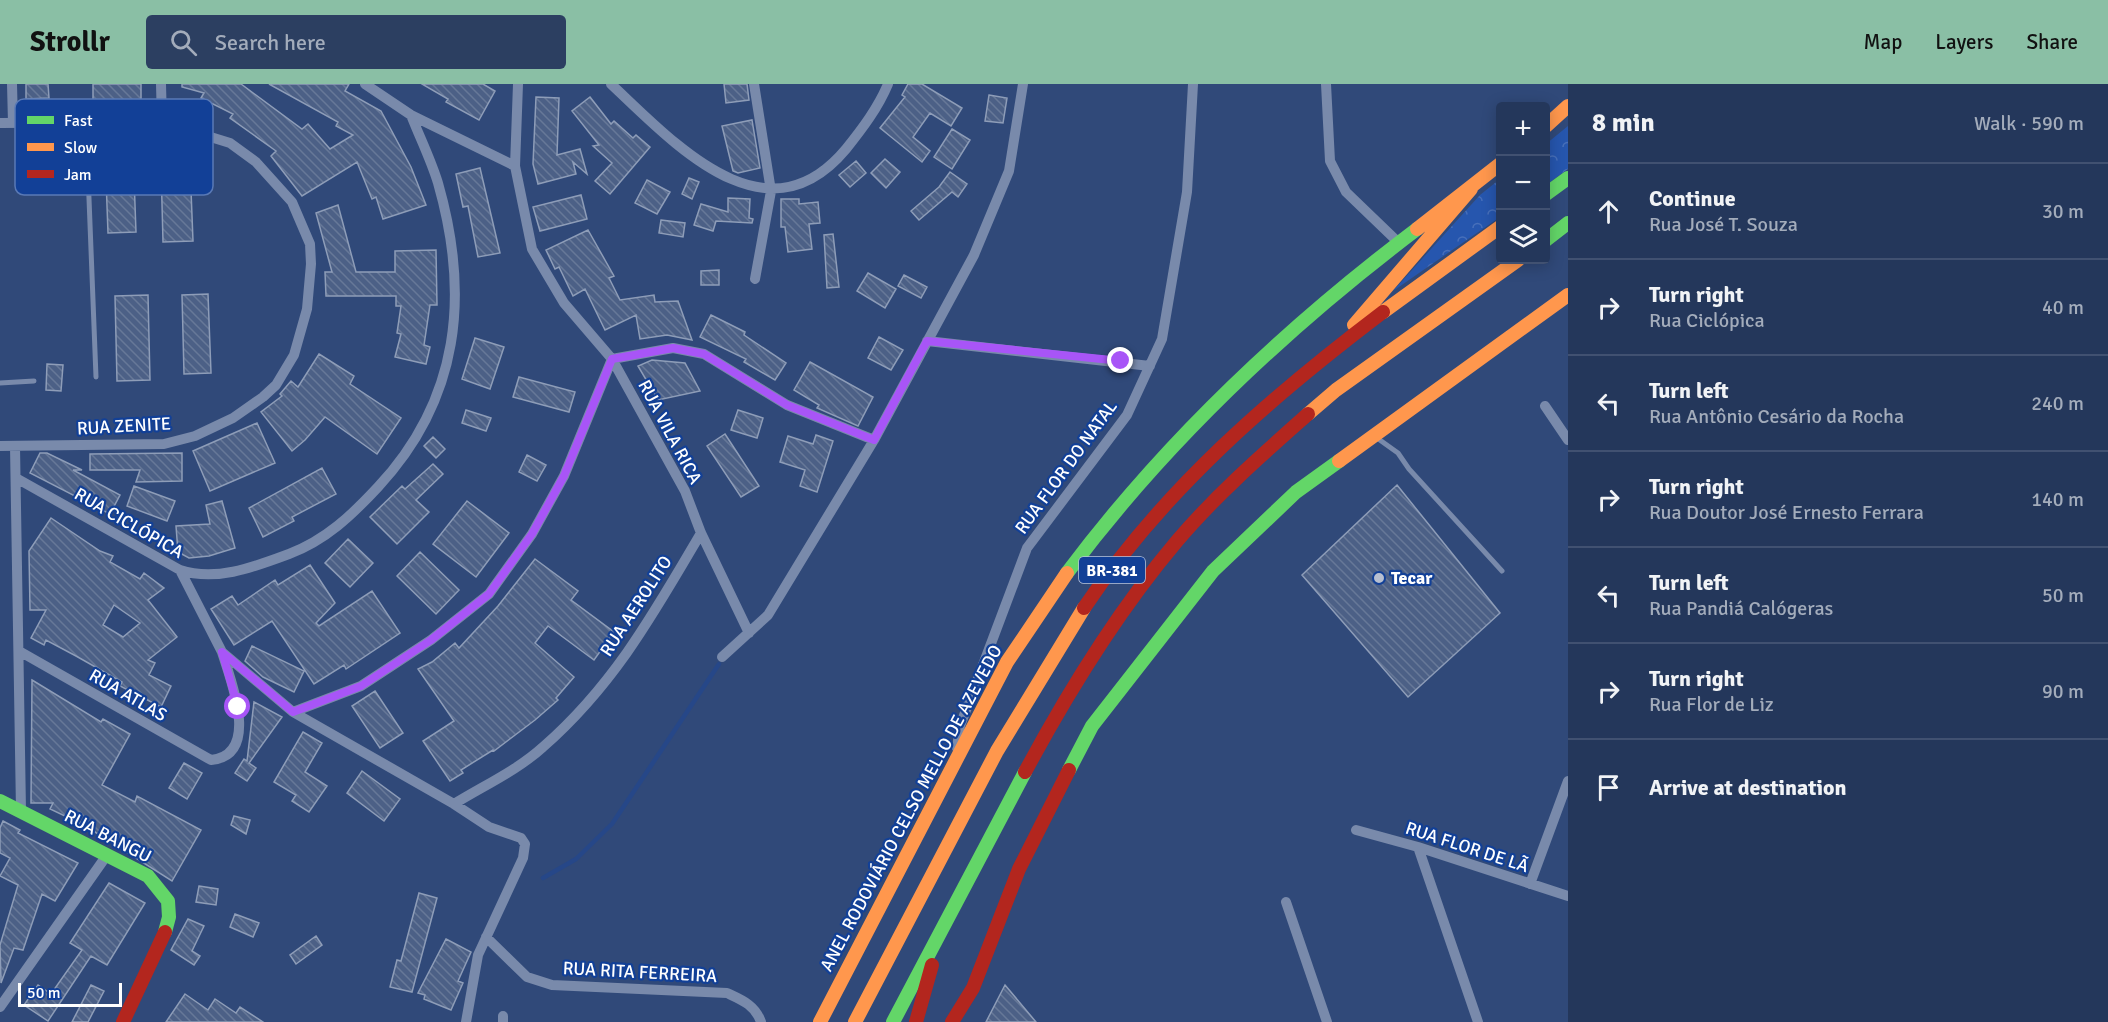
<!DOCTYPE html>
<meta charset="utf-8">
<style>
body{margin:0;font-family:Signika,sans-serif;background:#2c3f61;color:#f1f3f6}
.controls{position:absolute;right:18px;top:18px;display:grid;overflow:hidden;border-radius:6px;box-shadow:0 3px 15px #0003}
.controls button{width:54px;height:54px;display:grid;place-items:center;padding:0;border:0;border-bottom:2px solid #415171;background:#24375b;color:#f1f3f6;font:30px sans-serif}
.scale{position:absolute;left:18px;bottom:15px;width:104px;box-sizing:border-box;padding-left:6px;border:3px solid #fff;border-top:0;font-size:16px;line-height:21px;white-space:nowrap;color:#fff;-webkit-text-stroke:4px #124097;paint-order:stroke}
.stop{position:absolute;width:18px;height:18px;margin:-14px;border:4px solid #a855f7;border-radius:50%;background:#fff}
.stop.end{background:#a855f7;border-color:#fff;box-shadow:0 2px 6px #0008}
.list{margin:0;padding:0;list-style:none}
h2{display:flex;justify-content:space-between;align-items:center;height:78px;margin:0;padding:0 24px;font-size:26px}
h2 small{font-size:20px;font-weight:400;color:#a3acbb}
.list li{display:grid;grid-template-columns:39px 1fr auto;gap:18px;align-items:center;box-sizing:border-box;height:96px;padding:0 24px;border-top:2px solid #415171}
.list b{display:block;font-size:22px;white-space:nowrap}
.list p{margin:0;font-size:20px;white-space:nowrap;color:#a3acbb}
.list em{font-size:20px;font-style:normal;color:#a3acbb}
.icon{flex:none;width:33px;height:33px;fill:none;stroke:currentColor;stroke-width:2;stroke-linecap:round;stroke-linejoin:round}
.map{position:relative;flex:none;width:1568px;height:938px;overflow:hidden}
header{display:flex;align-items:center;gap:36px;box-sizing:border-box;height:84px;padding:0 30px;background:#8abfa5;color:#111}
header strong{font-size:28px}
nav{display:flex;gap:33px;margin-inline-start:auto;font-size:21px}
.search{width:420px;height:54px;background:#2c3f61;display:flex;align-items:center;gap:15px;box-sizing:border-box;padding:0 21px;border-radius:6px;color:#a3acbb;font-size:22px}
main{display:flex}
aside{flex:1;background:#24375b}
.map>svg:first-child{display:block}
</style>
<header>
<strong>Strollr</strong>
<div class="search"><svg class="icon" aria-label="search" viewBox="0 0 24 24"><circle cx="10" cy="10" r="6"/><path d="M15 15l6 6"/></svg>Search here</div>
<nav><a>Map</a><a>Layers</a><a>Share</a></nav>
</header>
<main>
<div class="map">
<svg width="1568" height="938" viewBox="0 0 1568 938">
<defs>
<pattern id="forest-crowns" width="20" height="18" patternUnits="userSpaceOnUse" patternTransform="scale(1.5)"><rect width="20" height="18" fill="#2656ae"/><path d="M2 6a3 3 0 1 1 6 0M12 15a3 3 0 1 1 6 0" fill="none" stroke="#476fba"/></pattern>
<pattern id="building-back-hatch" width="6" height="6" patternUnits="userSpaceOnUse" patternTransform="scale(1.5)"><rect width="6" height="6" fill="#4c6086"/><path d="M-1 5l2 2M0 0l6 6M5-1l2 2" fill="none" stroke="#677898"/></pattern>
</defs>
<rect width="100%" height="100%" fill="#304979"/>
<path fill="url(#forest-crowns)" d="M1568 42V85L1546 101V60Z
M1500 95V133L1393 207 1480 111Z"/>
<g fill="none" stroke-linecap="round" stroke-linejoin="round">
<path stroke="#264788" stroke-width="4.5" d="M543 794 576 775 612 740 719 580"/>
</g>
<path fill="url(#building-back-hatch)" stroke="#8e9db8" stroke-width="1.5" fill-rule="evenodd" d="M26 0H48L49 14 26 15Z
M93 0H141V16H93Z
M182 0H241L302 45 308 40 330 65 353 51 336 42 338 38 269 0H349L345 7 381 27 411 83 426 121 383 135 376 113 372 115 357 78 302 112 271 72 276 67 230 34 233 30 201 14 204 9 182 3Z
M422 0H483L495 7 479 36 446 18 448 15Z
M724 0H747L749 16 726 19Z
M908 0H922L962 24 951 42 930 29 913 53 930 67 922 78 880 44 905 13 902 11Z
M989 11 1007 14 1003 39 985 37Z
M536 13 559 14 557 71 580 65 587 90 573 78 576 90 538 100 533 80Z
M590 13 611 40 614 37 633 54 636 51 650 63 610 110 595 97 612 79 593 62 599 61 572 27Z
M752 36 760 84 738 89 733 87 722 42Z
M952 45 970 56 952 85 934 73Z
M133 66 136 148 108 149 105 67Z
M885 75 900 88 886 104 871 89Z
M856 77 866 89 850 103 839 91Z
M190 81 193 157 163 158 161 82Z
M480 84 500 169 478 173 468 122 463 123 456 90Z
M950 88 967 100 958 113 952 108 919 136 911 127 939 103Z
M689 94 699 98 692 115 682 110Z
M647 96 670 108 657 130 635 119Z
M581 111 587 135 540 147 533 123Z
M728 114 750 115 749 134 753 135 752 139 716 137 713 147 694 141 701 120 728 128Z
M781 115H799V120L818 118 820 139 809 140 812 165 788 168 785 143H781Z
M338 121 356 188H395V167L436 166 437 221H430L424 261 430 263 426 280 395 273 401 250 397 249 401 222H396V212H326L325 188H332L316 129Z
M661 136 685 139 683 153 659 149Z
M588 146 614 192 609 194 620 216 654 211 655 218 678 217 692 256 667 251 640 255 636 231 605 246 585 205 573 212 559 183 555 185 546 166Z
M833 150 839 203 827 204 824 151Z
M719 186V201H701V187Z
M868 189 896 205 885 224 857 207Z
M904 191 927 203 921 214 898 202Z
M208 210 211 289 184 290 182 211Z
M148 211 150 296 117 297 115 212Z
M711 231 745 248 744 251 786 279 775 296 744 278 746 275 700 253Z
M879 253 903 266 891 286 868 274Z
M475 254 504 263 490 305 462 295Z
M319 270 354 292 350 300 401 334 377 370 325 333 305 356 292 367 261 328 282 312 280 310 291 297 298 303Z
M652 276 685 279 700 307 658 316 638 282Z
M810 278 873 313 858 342 817 324 819 321 794 306Z
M47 280 63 281 61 307 46 306Z
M519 293 575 308 569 328 513 313Z
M466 326 491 334 486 347 462 339Z
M738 326 763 334 757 354 731 346Z
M257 339 275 379 210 407 193 367Z
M725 350 759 402 741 413 707 362Z
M816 351 833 357 817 408 800 402 805 386 780 378 788 352 813 360Z
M433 353 445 365 436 374 424 362Z
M40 369H47L82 386H73L120 411 110 430 30 389Z
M182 369V397L136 398 140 386H90V370Z
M527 371 546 381 537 397 519 388Z
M433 380 443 390 416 416 429 428 397 460 370 433 402 402 405 405Z
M322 384 336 410 292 433 294 437 263 453 249 424Z
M1397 401 1500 529 1408 613 1302 491Z
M134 402 175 417 167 437 127 422Z
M222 417 235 464 209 472 189 474 178 468 176 442 210 440 206 421Z
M467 417 509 449 476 493 433 460Z
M51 434 100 467 113 472 110 478 140 495 144 489 164 504 148 516 177 553 148 576 155 579 149 591 171 602 161 623 120 602 122 598 76 572 46 556 44 561 31 554 46 526H30L29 467ZM114 521 140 539 123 553 103 541Z
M348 455 373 479 350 503 325 479Z
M420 468 459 506 436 530 397 492Z
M535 475 578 507 571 516 614 548 594 576 548 542 535 559 574 593 556 614 558 616 535 636 494 667 493 666 461 686 463 689 450 697 423 657 454 637 418 585 432 578 455 559 459 564 498 522Z
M310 481 335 519 316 539 319 542 372 507 400 549 346 585 344 581 314 600 272 537 234 561 211 525 232 512 238 521 275 496 278 501Z
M252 562 304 587 294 608 263 593 245 577Z
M32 596 101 638 103 635 130 650 102 701 135 718 137 712 201 746 172 797 84 741 50 725 53 719H31Z
M375 607 403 649 380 664 352 622Z
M254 618 282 633 249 679 256 684 247 697 235 689 244 675 247 677Z
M303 648 322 659 305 688 327 702 309 728 292 717 296 711 274 698Z
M184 679 202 689 187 715 169 704Z
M362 687 400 715 384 737 347 709Z
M234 732 250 736 246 750 231 741Z
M3 737 20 746 18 749 78 779 55 817 42 810 23 866 14 864 1 899 0 861 18 801 0 792 10 774 0 769V744Z
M109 799 145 819 107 881 91 872 48 937 24 921 38 901 51 910 82 866 70 859Z
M199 802 218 805 216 821 196 818Z
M419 809 437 814 412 908 390 903 397 876 401 877Z
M235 830 259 839 253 853 230 843Z
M188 835 204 842 192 867 200 872 194 881 171 866Z
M316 852 322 861 296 880 290 871Z
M446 855 471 868 458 897 463 899 451 926 424 915 425 911 418 909Z
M91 901 104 907 88 938H72Z
M1005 901 1036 938H986Z
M185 910 208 926 215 915 236 929 240 923 263 938H166Z"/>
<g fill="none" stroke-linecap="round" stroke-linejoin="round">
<path stroke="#798aab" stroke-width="5" d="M86 38 96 293
M0 299 34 297
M1377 354 1398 369 1409 385 1502 487"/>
<path stroke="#798aab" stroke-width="10" d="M12 0 13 39
M365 0 411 31 515 82
M518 0 515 82 532 165 564 219 612 275 685 407 701 449 749 549
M611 0C674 59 766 161 846 65 862 45 878 24 888 0
M754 0 771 107 755 195
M1326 0 1330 77 1346 108 1399 159
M0 39 162 38
M927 257 1150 282
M1545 322 1568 356
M0 362 164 360 195 352 233 334 263 313 276 301 294 271 307 225 311 180 310 160 292 118 256 78 230 59 162 38 161 0
M15 362 21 727
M16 394 180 486C216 498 254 483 289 470 326 456 352 431 378 403 460 315 470 211 438 99 431 76 420 54 411 31
M180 486 222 568 293 628 454 720 489 743 521 754 525 760 523 774 478 871 466 938
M19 567 211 676C261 671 231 597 222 568
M722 573 768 531 874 356 974 171 1009 87 1023 0
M293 628 361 602 431 556 489 510 532 450 564 392 612 275 673 264 704 270 787 321 874 356
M957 664 960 642 1027 464 1127 331 1162 255 1187 108 1193 0
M454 720C483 702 518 686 543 663 614 601 654 529 701 449
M1356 746 1418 763 1568 812
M1418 763 1478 938
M1530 800 1568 697
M1286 818 1327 938
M486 853 527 893 552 901 727 909C742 916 755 921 761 938
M0 923 107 771
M503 938V932"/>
<path stroke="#63d668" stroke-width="14" d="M1546 110 1568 94
M1546 156 1568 139
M1067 489C1165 358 1286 244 1417 145
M1069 686 1092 642 1213 487 1296 408 1339 377
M0 717 148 792 168 817 169 833 165 848
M893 938 1025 688"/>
<path stroke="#ff974d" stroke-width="14" d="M1546 42 1568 22
M1417 145 1500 80
M1383 228 1500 143
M1354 241 1471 105
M1308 330 1336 306 1518 176
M1339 377 1568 211
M820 938 1007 578 1067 489
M855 938 997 667 1084 524"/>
<path stroke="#b3261e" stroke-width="14" d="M1084 524C1163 406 1271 313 1383 228
M1025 688C1069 606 1117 528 1177 457 1217 410 1263 370 1308 330
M123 938 165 848
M916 938 932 881
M952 938 973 904 1019 785 1069 686"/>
</g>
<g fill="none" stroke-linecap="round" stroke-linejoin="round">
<path stroke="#a855f7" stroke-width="8" d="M238 623 222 568 293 628 361 602 431 556 489 510 532 450 564 392 612 275 673 264 704 270 787 321 874 356 927 257 1121 277"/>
</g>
<circle fill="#b7bfd0" stroke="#124097" stroke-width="2" cx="1379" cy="494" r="6"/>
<g text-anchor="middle" stroke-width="4.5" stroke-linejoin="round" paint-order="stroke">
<rect fill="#124097" stroke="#b8c6e0" stroke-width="1.5" x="1079" y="473" width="66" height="26" rx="4.5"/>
<g font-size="16" font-weight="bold" fill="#fff">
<text x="1112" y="492">BR-381</text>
</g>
<g font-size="18" fill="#fff" stroke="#124097">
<text transform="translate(124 342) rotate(-3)" y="6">RUA ZENITE</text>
<text transform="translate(670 348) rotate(62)" y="6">RUA VILA RICA</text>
<text transform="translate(1066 383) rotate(-54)" y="6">RUA FLOR DO NATAL</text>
<text transform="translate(129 439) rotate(30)" y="6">RUA CICLÓPICA</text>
<text transform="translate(636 522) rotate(-57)" y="6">RUA AEROLITO</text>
<text transform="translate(128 611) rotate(30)" y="6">RUA ATLAS</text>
<text transform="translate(911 724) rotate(-62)" y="6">ANEL RODOVIÁRIO CELSO MELLO DE AZEVEDO</text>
<text transform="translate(108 752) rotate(27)" y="6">RUA BANGU</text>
<text transform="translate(1467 763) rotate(18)" y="6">RUA FLOR DE LÃ</text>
<text transform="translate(640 888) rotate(3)" y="6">RUA RITA FERREIRA</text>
</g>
<g font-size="18" font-weight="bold" fill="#fff" stroke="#124097" text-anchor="start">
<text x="1391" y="500">Tecar</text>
</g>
</g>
<rect x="15" y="15" width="198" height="96" rx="9" fill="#124097" stroke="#5979b6" stroke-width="1.5"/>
<rect x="27" y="32" width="27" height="8" fill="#63d668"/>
<rect x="27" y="59" width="27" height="8" fill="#ff974d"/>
<rect x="27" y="86" width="27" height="8" fill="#b3261e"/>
<g font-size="16" fill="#fff">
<text x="64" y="42">Fast</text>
<text x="64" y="69">Slow</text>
<text x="64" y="96">Jam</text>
</g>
</svg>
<div class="controls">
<button>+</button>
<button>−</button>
<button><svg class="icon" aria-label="layers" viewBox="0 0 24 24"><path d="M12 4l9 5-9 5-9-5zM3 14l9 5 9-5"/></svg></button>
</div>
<div class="scale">50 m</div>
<div class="stop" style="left:238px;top:623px"></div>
<div class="stop end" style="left:1121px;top:277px"></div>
</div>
<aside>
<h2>8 min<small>Walk · 590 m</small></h2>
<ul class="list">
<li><svg class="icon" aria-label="ahead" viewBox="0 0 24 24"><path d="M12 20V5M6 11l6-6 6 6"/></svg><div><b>Continue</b><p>Rua José T. Souza</p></div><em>30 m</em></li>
<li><svg class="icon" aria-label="right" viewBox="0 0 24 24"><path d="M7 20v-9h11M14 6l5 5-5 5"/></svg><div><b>Turn right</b><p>Rua Ciclópica</p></div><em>40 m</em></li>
<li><svg class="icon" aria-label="left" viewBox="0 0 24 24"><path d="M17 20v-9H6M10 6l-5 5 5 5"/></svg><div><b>Turn left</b><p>Rua Antônio Cesário da Rocha</p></div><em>240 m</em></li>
<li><svg class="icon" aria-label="right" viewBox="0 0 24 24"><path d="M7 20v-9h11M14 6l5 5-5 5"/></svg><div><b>Turn right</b><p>Rua Doutor José Ernesto Ferrara</p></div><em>140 m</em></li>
<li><svg class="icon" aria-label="left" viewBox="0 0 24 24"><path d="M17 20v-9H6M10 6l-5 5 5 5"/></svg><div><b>Turn left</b><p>Rua Pandiá Calógeras</p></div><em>50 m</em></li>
<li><svg class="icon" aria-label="right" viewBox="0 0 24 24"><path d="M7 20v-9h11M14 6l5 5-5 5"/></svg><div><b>Turn right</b><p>Rua Flor de Liz</p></div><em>90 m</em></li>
<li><svg class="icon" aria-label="arrive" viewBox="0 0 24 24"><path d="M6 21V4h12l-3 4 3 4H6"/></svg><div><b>Arrive at destination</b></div></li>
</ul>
</aside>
</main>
